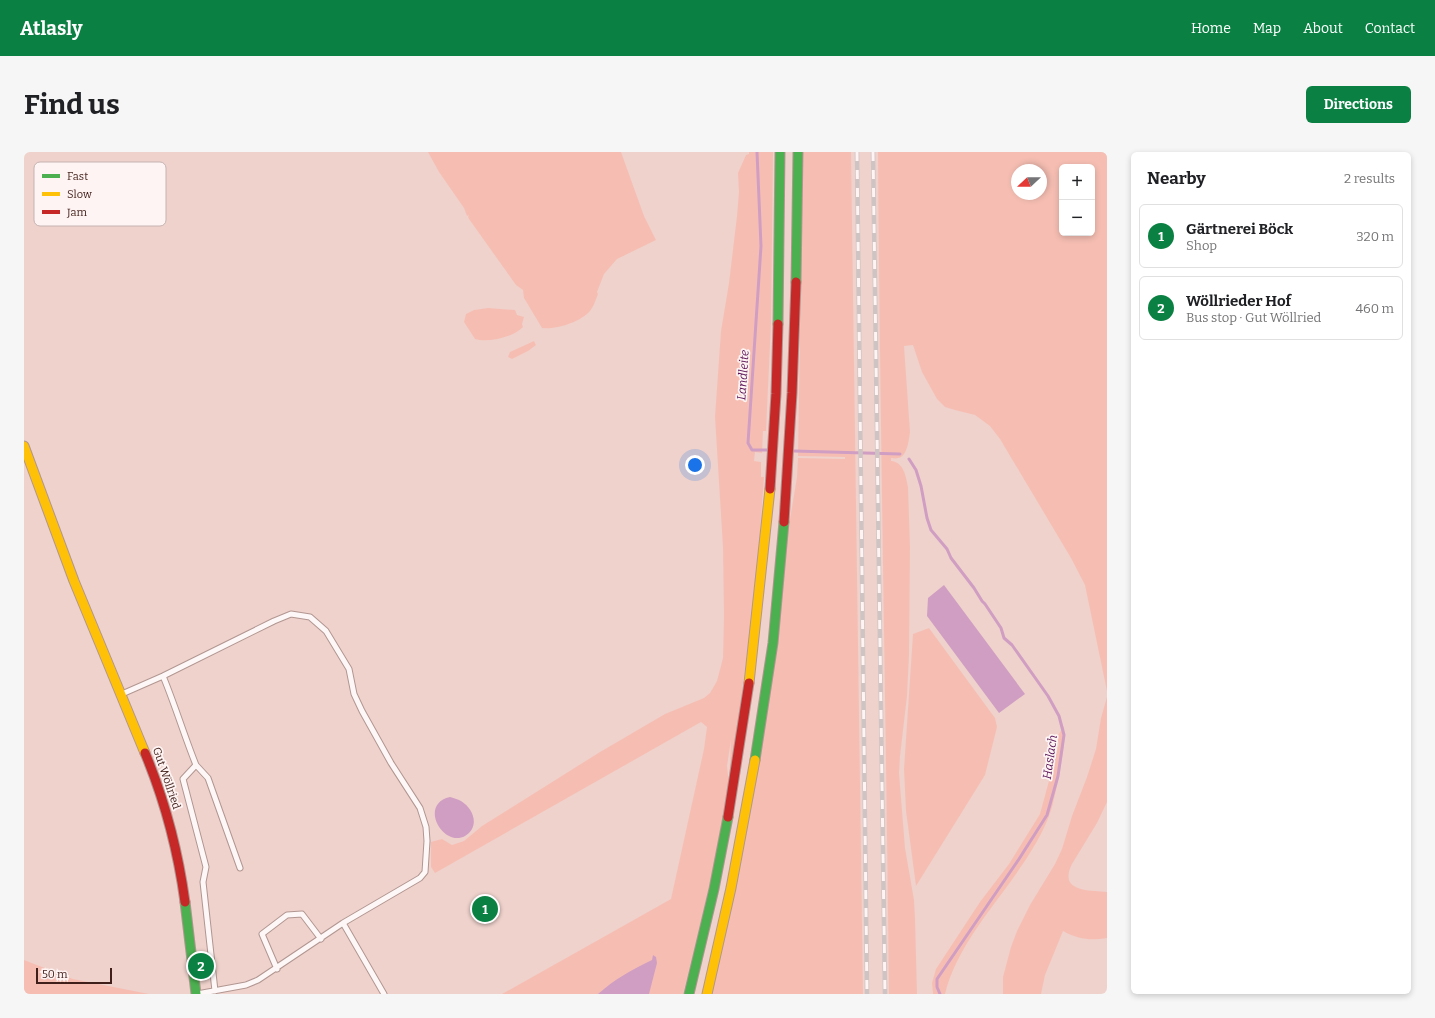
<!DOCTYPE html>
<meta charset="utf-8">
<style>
body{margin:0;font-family:Bitter,serif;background:#f6f6f6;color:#202124}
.controls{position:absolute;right:12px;top:12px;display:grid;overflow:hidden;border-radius:6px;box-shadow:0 2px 6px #0003}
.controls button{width:36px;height:36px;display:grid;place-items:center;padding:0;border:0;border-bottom:1px solid #e0e0e0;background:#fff;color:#202124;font:20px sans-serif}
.compass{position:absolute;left:987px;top:12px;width:36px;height:36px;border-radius:50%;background:#fff;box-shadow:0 2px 6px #0003;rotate:248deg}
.scale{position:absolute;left:12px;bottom:10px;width:76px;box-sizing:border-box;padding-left:4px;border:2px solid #401e19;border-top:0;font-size:11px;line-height:14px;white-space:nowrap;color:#401e19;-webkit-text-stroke:3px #fef4f3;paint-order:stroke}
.you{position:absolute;left:671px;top:313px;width:14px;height:14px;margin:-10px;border:3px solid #fff;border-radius:50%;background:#1a73e8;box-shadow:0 0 0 6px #1a73e833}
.badge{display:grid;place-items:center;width:26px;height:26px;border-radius:50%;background:#0b8043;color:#fff;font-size:13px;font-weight:700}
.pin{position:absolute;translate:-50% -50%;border:2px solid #fff;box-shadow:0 1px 4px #0006}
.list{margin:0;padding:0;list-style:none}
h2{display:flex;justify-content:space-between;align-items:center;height:52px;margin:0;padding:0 16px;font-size:17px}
h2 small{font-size:13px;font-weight:400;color:#757577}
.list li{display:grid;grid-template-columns:26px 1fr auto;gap:12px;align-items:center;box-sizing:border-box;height:64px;margin:0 8px 8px;padding:0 8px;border:1px solid #e0e0e0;border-radius:6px}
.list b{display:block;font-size:15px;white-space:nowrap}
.list p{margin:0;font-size:13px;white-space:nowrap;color:#757577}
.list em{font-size:13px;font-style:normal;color:#757577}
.map{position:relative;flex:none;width:1083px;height:842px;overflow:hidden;border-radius:6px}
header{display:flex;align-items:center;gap:24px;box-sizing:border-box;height:56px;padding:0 20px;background:#0b8043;color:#fff}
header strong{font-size:19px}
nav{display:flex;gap:22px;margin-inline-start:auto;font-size:14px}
.intro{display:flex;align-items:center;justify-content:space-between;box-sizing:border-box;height:96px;padding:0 24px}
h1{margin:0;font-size:28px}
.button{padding:10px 18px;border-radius:6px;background:#0b8043;color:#fff;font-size:14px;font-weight:700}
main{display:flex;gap:24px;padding:0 24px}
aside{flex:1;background:#fff;border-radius:6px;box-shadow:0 2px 6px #0003}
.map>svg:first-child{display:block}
</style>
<header>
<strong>Atlasly</strong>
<nav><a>Home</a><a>Map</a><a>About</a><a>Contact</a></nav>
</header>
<div class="intro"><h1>Find us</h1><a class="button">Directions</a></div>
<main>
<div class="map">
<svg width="1083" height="842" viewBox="0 0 1083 842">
<rect width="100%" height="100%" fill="#efd2cc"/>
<path fill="#f6beb3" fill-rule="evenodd" d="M404 0H597L620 64 632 88 593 107 580 122 573 140 574 142C572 147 570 154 566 159 557 170 531 178 518 176L500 146 499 138 492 133 445 67 444 65 445 63 443 64 440 56 415 20Z
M725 0H749L747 171 742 279H739L738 301 731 300 730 309 737 310V325H740L733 426 705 637 691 710 659 842H478L647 747 680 597 683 575 677 570 411 721 407 715V690L418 687 428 693 440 689 458 674 576 600 641 562 680 546 686 541 693 529 699 506 700 464 699 395 691 265 697 179 705 131 713 64 715 40 714 21 722 3 725 2ZM707 588 705 632 703 614Z
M779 0H827L839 842H687L773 325 774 306 821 307V305L774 304Z
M854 0H1083V539L1061 433 1047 406 976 287 966 274 951 263 931 258 921 255 913 247 898 220 889 193 880 194 886 280C885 288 883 305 874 306 871 307 869 306 867 306V309C880 310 882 325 884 335L886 395 885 503 883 544 876 604 875 621 881 696 890 748 891 766 893 842H865C862 561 856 281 854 0ZM1038 15H1068V81H1038ZM993 18H1017V42H993Z
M464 156 491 158 493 163 500 165 498 172 499 175C490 185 464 191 451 187L440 170 442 162 450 158Z
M510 189 512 193 504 199 488 207 484 205 486 200Z
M905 476 971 566 973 575 961 623 892 734 882 659 880 617 889 482Z
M1083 545V650L1073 671 1048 712C1034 740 1065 738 1083 740V786C1067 789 1053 787 1039 779L1021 823 1017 842H979V825L987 795 993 779 1006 753 1031 712 1038 697 1048 664 1063 625 1072 597 1077 566Z
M1040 574C1041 589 1039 603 1036 617 1034 630 1031 643 1028 655 1021 679 1006 702 992 722 966 759 932 797 921 842H909L908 831 912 817 956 750 985 712 1016 662 1035 592 1033 585Z
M0 808 49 827 125 842H0Z"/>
<path fill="#d09ec2" d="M920 433 1001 542 975 561 903 464 904 446Z
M426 645C429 646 434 647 437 649 450 657 456 675 441 684 419 696 394 652 426 645Z
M629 803 632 805 633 811 625 842H574C591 827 607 818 628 808Z"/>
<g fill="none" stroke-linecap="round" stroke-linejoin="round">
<path stroke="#d09ec2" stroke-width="3" d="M733 0 737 94 724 291 728 298H743
M770 299 876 302
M885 307 892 318 897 334 903 366 907 378 923 397 927 406 950 436 958 449 961 452 977 476 980 486 988 493 1024 544 1035 564 1040 583 1034 624 1023 663 995 707 913 827V835L916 842"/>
<defs>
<path id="lane" d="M139 524C151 553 160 583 172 613
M98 542 139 524 250 469 267 462 286 465 302 479 325 517 330 542 338 559 367 611 396 656 402 675 403 689 401 720 396 726 319 771 234 828 222 833 173 842
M319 771 360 842
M253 817 238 782 263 763 278 762 297 787
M191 839 179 730 182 715 159 627 172 613 184 626 216 716"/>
<path id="fast" d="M772 130 774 0
M754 172 756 0
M731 608 749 491 760 370
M161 750 172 842
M665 842 690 737 704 665"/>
<path id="slow" d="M0 294 50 429 121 601
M725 531 746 337
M683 842 707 736 731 608"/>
<path id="jam" d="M746 337 752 242 754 172
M760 370 768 241 772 130
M121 601C141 649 154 699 161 750
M704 665 725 531"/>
</defs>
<use href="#lane" stroke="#b29691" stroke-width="7"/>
<use href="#fast" stroke="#b29691" stroke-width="11"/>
<use href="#slow" stroke="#b29691" stroke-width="11"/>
<use href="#jam" stroke="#b29691" stroke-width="11"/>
<use href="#lane" stroke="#fdf8f7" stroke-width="5"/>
<use href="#fast" stroke="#4caf50" stroke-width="9"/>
<use href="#slow" stroke="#ffc107" stroke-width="9"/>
<use href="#jam" stroke="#c62828" stroke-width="9"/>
<defs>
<path id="rail" d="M833 0 843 842
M849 0 861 842"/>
</defs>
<use href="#rail" stroke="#cec4c3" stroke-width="4.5"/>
<use href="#rail" stroke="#fef4f3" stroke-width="3" stroke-dasharray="9" stroke-linecap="butt"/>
</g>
<g text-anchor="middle" stroke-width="3.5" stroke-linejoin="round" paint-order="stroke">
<g font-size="11" fill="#401e19" stroke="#fef4f3">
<text transform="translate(143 626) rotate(71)" y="4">Gut Wöllried</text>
</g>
<g font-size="12" font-style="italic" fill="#591256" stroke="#fef4f3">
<text transform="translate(719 223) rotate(-86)" y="4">Landleite</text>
<text transform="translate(1026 605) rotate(-82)" y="4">Haslach</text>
</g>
</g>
<rect x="10" y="10" width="132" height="64" rx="6" fill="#fef4f3" stroke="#c5b4b2" stroke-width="1"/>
<rect x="18" y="22" width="18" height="4" fill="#4caf50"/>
<rect x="18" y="40" width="18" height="4" fill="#ffc107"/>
<rect x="18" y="58" width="18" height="4" fill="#c62828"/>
<g font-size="11" fill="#401e19">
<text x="43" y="28">Fast</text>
<text x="43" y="46">Slow</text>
<text x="43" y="64">Jam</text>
</g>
</svg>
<div class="controls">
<button>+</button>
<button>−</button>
</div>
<svg class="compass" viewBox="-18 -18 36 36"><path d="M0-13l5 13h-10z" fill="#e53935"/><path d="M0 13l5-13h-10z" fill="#757577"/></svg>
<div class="scale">50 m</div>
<div class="you"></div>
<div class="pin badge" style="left:461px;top:757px">1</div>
<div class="pin badge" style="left:177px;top:814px">2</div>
</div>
<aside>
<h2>Nearby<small>2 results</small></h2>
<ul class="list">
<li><span class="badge">1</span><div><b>Gärtnerei Böck</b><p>Shop</p></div><em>320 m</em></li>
<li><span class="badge">2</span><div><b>Wöllrieder Hof</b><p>Bus stop · Gut Wöllried</p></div><em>460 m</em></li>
</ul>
</aside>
</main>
